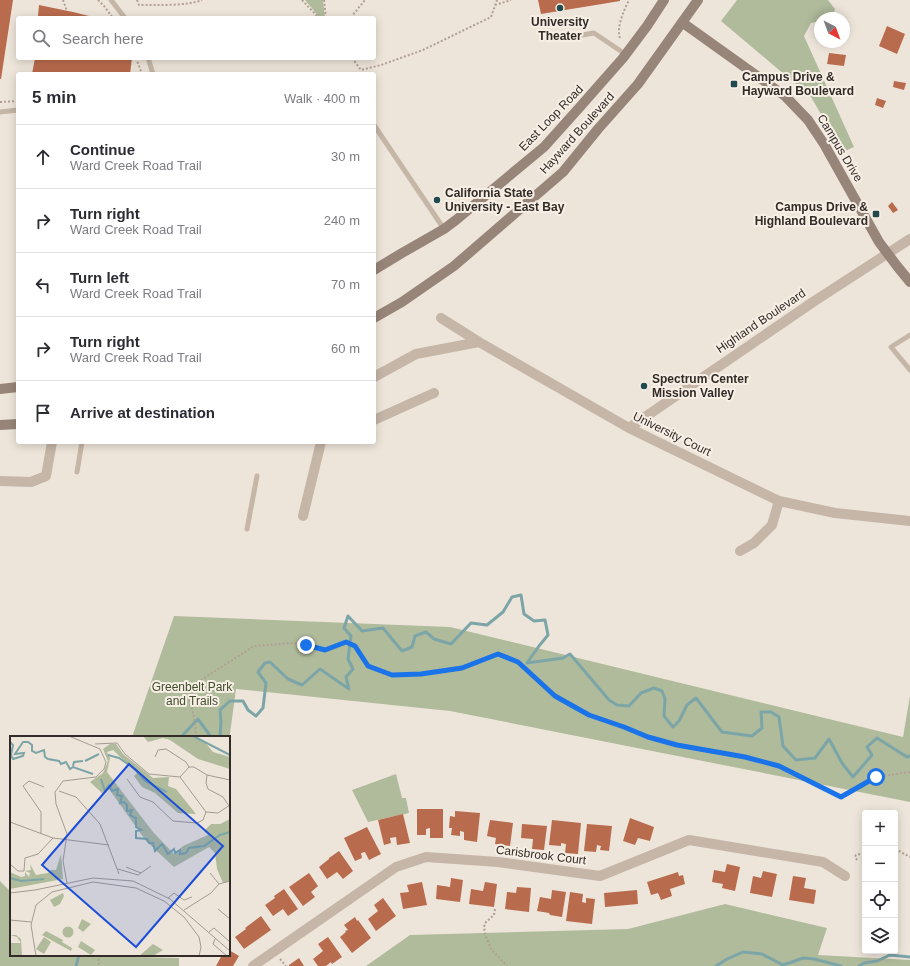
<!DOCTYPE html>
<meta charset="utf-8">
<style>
body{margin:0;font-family:Helvetica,sans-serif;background:#f7f7f7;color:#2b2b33}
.controls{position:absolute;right:12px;bottom:12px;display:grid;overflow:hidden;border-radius:4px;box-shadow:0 2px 10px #0003}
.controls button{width:36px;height:36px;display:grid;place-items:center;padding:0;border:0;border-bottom:1px solid #e1e1e2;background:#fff;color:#2b2b33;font:20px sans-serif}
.compass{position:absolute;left:814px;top:12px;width:36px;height:36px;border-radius:50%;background:#fff;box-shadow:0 2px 10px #0003;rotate:139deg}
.stop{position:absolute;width:12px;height:12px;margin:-9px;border:3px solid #1a73e8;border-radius:50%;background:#fff}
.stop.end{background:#1a73e8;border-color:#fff;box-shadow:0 1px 4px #0008}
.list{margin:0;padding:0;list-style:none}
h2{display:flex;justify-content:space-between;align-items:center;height:52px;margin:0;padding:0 16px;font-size:17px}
h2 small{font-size:13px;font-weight:400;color:#7c7c81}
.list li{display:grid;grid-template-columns:26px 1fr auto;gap:12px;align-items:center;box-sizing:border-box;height:64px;padding:0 16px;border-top:1px solid #e1e1e2}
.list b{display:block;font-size:15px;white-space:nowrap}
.list p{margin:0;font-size:13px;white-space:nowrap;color:#7c7c81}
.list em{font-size:13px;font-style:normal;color:#7c7c81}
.icon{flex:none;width:22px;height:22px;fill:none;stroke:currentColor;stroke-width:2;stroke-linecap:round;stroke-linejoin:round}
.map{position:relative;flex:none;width:910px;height:966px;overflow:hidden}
.search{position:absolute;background:#fff;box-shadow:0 2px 10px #0003;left:16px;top:16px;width:360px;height:44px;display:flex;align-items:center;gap:10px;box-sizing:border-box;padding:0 14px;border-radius:4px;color:#7c7c81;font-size:15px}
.panel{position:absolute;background:#fff;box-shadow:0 2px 10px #0003;left:16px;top:72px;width:360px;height:372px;border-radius:4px}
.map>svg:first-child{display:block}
</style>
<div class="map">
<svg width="910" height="966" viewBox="0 0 910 966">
<rect width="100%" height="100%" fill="#eee5da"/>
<path fill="#b0bb9c" d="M305 0H323L325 18H320Z
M737 0H828L835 9 832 18H820V21L811 23 804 36 854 147 843 152 811 97 721 21Z
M174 616 450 627 903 737 910 696V802L450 711 236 689 229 741V737H132Z
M396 774 402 798H406L409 813 368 822 352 790Z
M0 881 11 892V955H140L139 957 179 958V966H0Z
M725 904 827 928 818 955 910 960V966H366L410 935 628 929Z"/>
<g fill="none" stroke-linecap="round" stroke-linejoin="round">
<path stroke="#7ca5a8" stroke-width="3" d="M181 737 198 719 211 737
M220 737 221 722 220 710 230 701H243L248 710 256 716 263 708 266 683 258 672 265 663 270 662 288 679 302 685 320 669 349 689 346 677 353 669 348 659 351 636 344 628 348 616 362 631 383 628 402 651 412 647 415 636 426 632 434 639 451 644 471 623 487 625 503 612 512 597 521 595 524 614 534 621 545 620 548 635 539 646 527 663 563 658 570 654 609 700 617 705 629 706 641 693 654 688 662 691 665 699 664 716 673 727 679 721 687 705 696 698 722 732 752 736 762 728 761 712H771L779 717 783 746 796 760 815 758 829 739 842 763 853 777 872 755 867 747 877 738 907 757 910 756
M76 966 79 955
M716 966 727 959 743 952 762 954 783 965 792 962 803 958 814 959 841 966
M859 966 864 963 877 961 890 955 910 957"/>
</g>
<path fill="#b96b4d" d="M0 0H13L1 79H0Z
M538 0H620V1L541 14Z
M39 5 73 12 89 16V18H41V17L38 16Z
M887 26 905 34 897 54 879 46Z
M829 53 846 55 844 66 827 64Z
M35 58H132L130 74H32Z
M894 81 906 83 904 90 893 87Z
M877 98 886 101 883 108 875 105Z
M892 202 898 210 893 213 888 206Z
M417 809H443V838H430V828L426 829V835H417Z
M455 811 480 813 477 842 464 840V832L460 831V836L451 835 452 828H449L450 816 455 817Z
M403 814 410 843 397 845 396 837 390 838 391 843 384 845 378 820Z
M630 818 654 827 650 841 638 838 635 845 623 841Z
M490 820 513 823 510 846 495 844 496 838 487 836Z
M552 820 581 823 578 854 565 853 566 844 561 843V846L549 845Z
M522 824 547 826 544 850 532 849 533 839 521 838Z
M587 824 612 826 609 851 600 850 601 846 597 845 596 852 584 851Z
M367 827 381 854 369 860 365 852 361 853 362 858 355 861 344 838Z
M339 851 353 871 343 879 337 872 327 879 319 867 329 859V858Z
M727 864 740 867 735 891 722 888 723 884 712 882 714 870 725 872Z
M763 871 777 874 772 897 750 893 753 876 761 878Z
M678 872 679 876 683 875 685 884 670 889 672 896 661 900 658 893 651 895 647 882Z
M309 873 318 886 311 892 315 897 303 906 289 887Z
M793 876 806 878 804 888 816 890 814 904 789 900Z
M451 878 463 880 460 902 436 899 437 885 450 887Z
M422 882 427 905 403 909 400 893 409 892 407 885Z
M485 882 497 884 494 907 469 904 471 889 483 891Z
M517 887 531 888 529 912 505 909 507 892 516 893Z
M284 889 298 909 288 916 283 909 273 916 265 905 275 898 274 896Z
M552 890 566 892 562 917 550 915 549 913 537 911 540 897 551 899Z
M637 890 638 904 605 907 604 893Z
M570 892 583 894 582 902 586 903V898L595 899 592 924 566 921Z
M383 898 396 916 376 931 368 919 378 911 374 905Z
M261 916 271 930 244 949 235 937 246 929 245 928Z
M355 917 357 921 358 920 371 938 352 953 340 937 346 932 345 931 348 930 344 925Z
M328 937 342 957 332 964 331 962 326 966H318L313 959 323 951 318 944Z
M229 950 239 956 233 966H216L222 955H229Z
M299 958 304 966H289V965Z"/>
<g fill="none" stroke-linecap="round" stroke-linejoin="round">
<path stroke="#b0a092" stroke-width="2" stroke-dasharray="2 2" stroke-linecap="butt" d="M63 0 67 11
M98 0 104 6 113 18
M137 0 139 5C156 5 188 6 202 0
M302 0 319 18
M324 0 326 18
M495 5 511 0
M352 18V16L365 0
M620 38C616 28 624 10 629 0
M136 58 142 74
M352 58 361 70 381 65 423 50 491 17 497 0
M0 102 18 101
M196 737C195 721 193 704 184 691L254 646 293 643 306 645 325 650 347 642 355 646 368 666 392 675 421 674 462 668 498 654 518 662 555 696 589 715 624 727 648 737 677 745 745 757 779 766 841 797 876 777 910 772
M895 850H897L910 857
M857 860 855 857 856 855 865 853
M495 909 494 915 485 923 484 927 485 934 491 949 507 966
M98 955 99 966
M280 959 286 966"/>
<path stroke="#c5b6a7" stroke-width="5" d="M111 0 125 18
M565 38 594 33 625 54
M148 58 153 74
M0 112 18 110
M374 125 444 229
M910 335 891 347 910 370
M77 472 82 442
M247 529 257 476"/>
<path stroke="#c5b6a7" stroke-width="10" d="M441 318 479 342 629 428 779 501 835 513 910 521
M374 377 416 354 479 342
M374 420 434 393
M629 428 813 302 910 239
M0 481 31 482 46 476 52 442
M303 516 321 442
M740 551 754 543 772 525 779 501
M253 966 396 867 426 857 498 862 600 876 689 840 823 862 845 876"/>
<path stroke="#988579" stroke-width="10" d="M683 23 785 96 808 120 824 144 879 242 897 266 910 282
M374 270 402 253 444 229 456 220 544 147 579 108 623 58 647 26 664 0
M374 318 402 302 454 266 563 172 598 129 638 84 698 0
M0 389 18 387
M0 425 18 424"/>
</g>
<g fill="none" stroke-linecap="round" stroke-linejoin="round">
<path stroke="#1a73e8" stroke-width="5" d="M306 645 325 650 346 642 355 646 368 666 392 675 421 674 462 668 498 654 518 662 555 696 589 715 624 727 648 737 677 745 745 757 779 766 841 797 876 777"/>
</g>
<g fill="#214a4f" stroke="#f7efe5" stroke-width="1.5">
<circle cx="560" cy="8" r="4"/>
<rect x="730" y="80" width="8" height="8" rx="2"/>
<circle cx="437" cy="200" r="4"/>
<rect x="872" y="210" width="8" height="8" rx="2"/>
<circle cx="644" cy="386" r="4"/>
</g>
<g text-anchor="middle" stroke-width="4" stroke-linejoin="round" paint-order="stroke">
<g font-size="12" font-weight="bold" fill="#322b27" stroke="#f7efe5" text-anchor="start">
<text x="560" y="26" text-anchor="middle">University<tspan x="560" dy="14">Theater</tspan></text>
<text x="742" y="81">Campus Drive &amp;<tspan x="742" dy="14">Hayward Boulevard</tspan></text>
<text x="445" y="197">California State<tspan x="445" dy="14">University - East Bay</tspan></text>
<text x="868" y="211" text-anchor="end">Campus Drive &amp;<tspan x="868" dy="14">Highland Boulevard</tspan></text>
<text x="652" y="383">Spectrum Center<tspan x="652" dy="14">Mission Valley</tspan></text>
</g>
<g font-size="12" fill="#322b27" stroke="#f7efe5">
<text transform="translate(551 118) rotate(-46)" y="4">East Loop Road</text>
<text transform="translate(577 133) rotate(-48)" y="4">Hayward Boulevard</text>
<text transform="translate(840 148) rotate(59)" y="4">Campus Drive</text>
<text transform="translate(761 321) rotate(-34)" y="4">Highland Boulevard</text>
<text transform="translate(672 434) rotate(26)" y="4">University Court</text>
<text transform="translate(541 855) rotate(7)" y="4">Carisbrook Court</text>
</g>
<g font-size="12" fill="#414e2d" stroke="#f7efe5">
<text x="192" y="691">Greenbelt Park<tspan x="192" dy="14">and Trails</tspan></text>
</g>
</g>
<g transform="translate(10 736)">
<rect width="220" height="220" fill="#eee5da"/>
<path d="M133 0H180L194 5 203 16 220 21V33L188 23 160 4 153 2 138 6ZM100 8H106L113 18 143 42 159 41 158 50 166 53 186 78 168 77 145 57 132 51 124 40 127 37 103 14 97 16 100 22 97 36 143 96 164 118 173 110 198 99 194 95 201 88H210L220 83V145L213 147 207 133 205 117 199 111 164 131 136 105 99 53 93 58 80 46 93 37 98 25 93 13ZM51 118 53 143 0 153V136L11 141 15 140V136L19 141 20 137 15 135 21 134 20 128 26 139 38 137 41 134H46ZM53 157 54 160 50 168 44 171 40 164ZM72 183 81 188 73 196 68 192ZM52.5 196a5.5 5.5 0 1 1 11 0a5.5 5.5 0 1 1-11 0ZM36 195 53 204 52 206 62 212 61 215 32 199ZM0 199H6L11 203 12 220H0V207H11L7 201ZM34 201 41 206 34 218 26 213ZM71 205 85 214 81 219 68 211ZM143 208 153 214 143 220H129Z" fill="#b0bb9c"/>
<path fill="none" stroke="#7ca5a8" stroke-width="2" d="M183 0 220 19M0 6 3 9 1 19 3 23 13 20 14 17 5 18 13 6H18L22 9V15L26 17 34 14 35 21 38 23 49 25 51 28 56 26 60 33 63 31 83 38M98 19 109 22 125 33 135 45 157 56M75 25 89 18M63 30 64 26 73 25M91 43 95 55 99 49 102 55 108 53 107 59 112 60 110 67 114 66 117 69V75L122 74 120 79 126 82V91L131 94 126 95V102L137 103 139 107H143L145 115 152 108 158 118 164 113 165 117 170 114V118L176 117 179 112 194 110 210 99 220 96M0 142 11 145 34 143"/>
<path fill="none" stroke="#a39b92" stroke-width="1" d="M85 8 107 7 115 18 139 38 170 41 196 76 208 77 220 69M145 21 148 14 156 13 176 26 179 31M197 39 196 47 198 53 213 61 219 70M170 41 179 31H184L197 39 220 44M117 43 130 61 143 66 163 85 187 87 193 84 196 76M49 55 66 61 90 88 109 138M0 86 43 102 99 109M31 98V76L13 50 19 45 34 51M0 128 8 135H14L15 122 28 118 43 102M116 131 131 137M108 133 128 139 141 130M200 137 209 148M57 147 53 125 57 98 46 68 45 56 53 45 86 41 94 33 96 26 90 13 59 0M0 157 25 154 83 142 123 145 160 163 220 215M158 162 164 157 174 164 182 161M208 173 220 183M174 174 201 157 209 148 220 145M0 184 21 186M199 196 204 192 220 206M205 203 203 208 217 220M26 220 21 189 26 169 42 156 83 146 126 152 154 165 174 181 189 201 191 211 189 220"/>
<path fill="#1d4ed8" fill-opacity="0.15" stroke="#1d4ed8" stroke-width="2" d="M119 28 213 110 126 211 32 129Z"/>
<rect width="220" height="220" fill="none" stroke="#322b27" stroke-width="2"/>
</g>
</svg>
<div class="controls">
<button>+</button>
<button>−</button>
<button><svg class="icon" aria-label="locate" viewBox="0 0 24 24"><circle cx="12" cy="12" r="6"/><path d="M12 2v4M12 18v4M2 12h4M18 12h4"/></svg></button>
<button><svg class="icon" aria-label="layers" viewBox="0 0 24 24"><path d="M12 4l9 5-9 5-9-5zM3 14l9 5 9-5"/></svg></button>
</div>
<svg class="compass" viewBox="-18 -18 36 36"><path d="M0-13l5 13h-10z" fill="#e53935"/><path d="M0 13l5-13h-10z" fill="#7c7c81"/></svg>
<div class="stop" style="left:876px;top:777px"></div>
<div class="stop end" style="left:306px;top:645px"></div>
<div class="search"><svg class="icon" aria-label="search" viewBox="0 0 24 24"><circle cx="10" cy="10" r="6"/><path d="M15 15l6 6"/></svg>Search here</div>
<section class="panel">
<h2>5 min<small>Walk · 400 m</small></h2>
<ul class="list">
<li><svg class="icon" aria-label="ahead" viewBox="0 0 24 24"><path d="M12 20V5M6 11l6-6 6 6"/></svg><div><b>Continue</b><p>Ward Creek Road Trail</p></div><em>30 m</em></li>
<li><svg class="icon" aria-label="right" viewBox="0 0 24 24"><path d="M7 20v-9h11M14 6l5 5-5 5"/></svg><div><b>Turn right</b><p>Ward Creek Road Trail</p></div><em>240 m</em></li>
<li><svg class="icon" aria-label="left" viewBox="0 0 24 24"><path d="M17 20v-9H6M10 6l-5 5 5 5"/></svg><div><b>Turn left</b><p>Ward Creek Road Trail</p></div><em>70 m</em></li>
<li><svg class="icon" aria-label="right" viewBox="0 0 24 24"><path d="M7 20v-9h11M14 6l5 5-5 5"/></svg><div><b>Turn right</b><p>Ward Creek Road Trail</p></div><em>60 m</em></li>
<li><svg class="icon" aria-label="arrive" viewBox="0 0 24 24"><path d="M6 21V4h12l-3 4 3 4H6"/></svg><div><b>Arrive at destination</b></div></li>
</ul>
</section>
</div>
